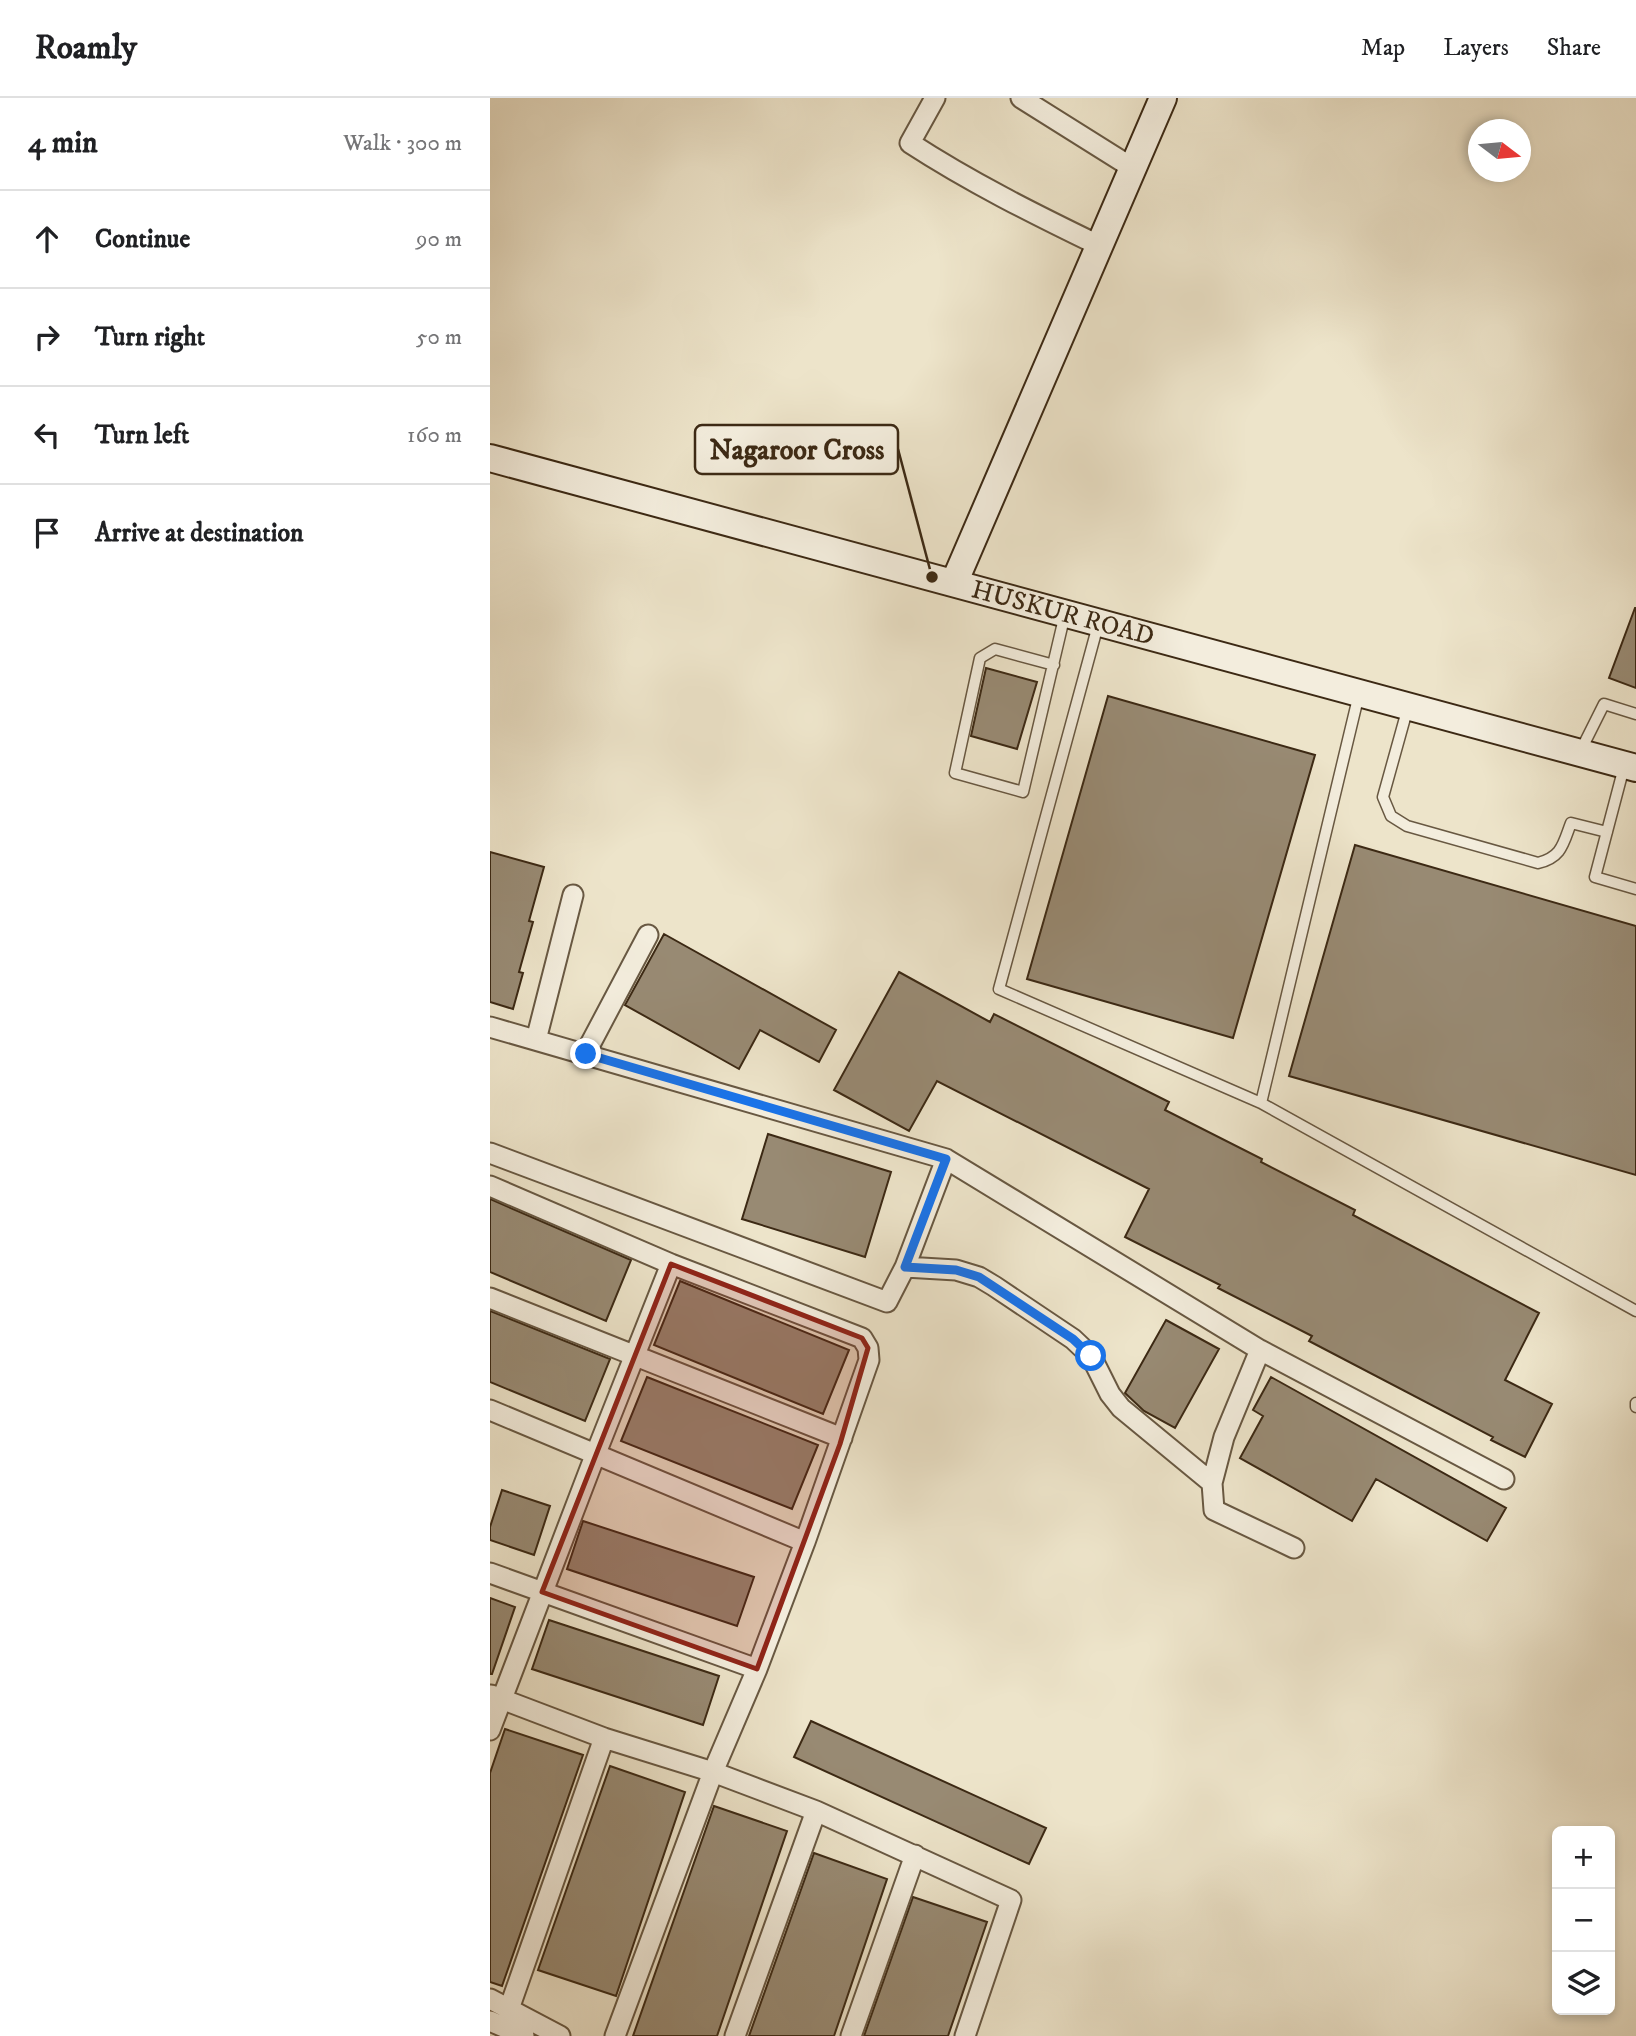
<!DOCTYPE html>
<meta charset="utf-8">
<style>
body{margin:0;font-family:"IM FELL DW Pica",serif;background:#f2f2f2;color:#202124}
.controls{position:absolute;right:21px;bottom:21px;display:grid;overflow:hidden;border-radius:10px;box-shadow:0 4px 10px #0003}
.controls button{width:63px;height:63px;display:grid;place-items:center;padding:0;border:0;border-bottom:2px solid #e0e0e0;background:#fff;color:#202124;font:35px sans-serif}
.compass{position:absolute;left:978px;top:21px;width:63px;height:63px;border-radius:50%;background:#fff;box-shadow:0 4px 10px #0003;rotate:106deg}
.stop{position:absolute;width:21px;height:21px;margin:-16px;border:5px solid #1a73e8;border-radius:50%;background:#fff}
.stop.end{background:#1a73e8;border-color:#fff;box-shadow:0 2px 7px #0008}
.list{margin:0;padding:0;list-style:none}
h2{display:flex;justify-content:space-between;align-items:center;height:91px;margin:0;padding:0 28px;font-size:30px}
h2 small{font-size:23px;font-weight:400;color:#757577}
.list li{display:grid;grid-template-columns:46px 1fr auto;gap:21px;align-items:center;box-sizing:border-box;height:98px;padding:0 28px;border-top:2px solid #e0e0e0}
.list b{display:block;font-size:26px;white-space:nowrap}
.list em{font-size:23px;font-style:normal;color:#757577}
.icon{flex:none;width:38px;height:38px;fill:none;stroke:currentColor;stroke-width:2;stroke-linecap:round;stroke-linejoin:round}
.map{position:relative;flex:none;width:1146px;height:1938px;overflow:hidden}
header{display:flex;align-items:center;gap:42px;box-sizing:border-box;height:98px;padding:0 35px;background:#fff;border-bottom:2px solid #e0e0e0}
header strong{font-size:33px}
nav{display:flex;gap:38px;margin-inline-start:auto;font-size:24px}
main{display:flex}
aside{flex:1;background:#fff}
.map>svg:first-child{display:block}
</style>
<header>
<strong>Roamly</strong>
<nav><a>Map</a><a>Layers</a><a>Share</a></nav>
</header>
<main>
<aside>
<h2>4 min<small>Walk · 300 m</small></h2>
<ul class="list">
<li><svg class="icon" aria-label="ahead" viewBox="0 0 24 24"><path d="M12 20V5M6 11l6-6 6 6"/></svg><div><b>Continue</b></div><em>90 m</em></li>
<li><svg class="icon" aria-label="right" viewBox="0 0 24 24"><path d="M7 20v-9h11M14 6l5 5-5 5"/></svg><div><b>Turn right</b></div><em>50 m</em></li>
<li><svg class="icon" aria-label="left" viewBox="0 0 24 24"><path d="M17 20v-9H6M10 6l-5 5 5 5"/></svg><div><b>Turn left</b></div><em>160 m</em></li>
<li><svg class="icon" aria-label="arrive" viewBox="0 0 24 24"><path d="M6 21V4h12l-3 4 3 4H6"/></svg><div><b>Arrive at destination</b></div></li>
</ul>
</aside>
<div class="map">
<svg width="1146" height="1938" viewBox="0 0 1146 1938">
<rect width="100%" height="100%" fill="#ede4ca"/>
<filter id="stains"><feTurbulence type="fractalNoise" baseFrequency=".00286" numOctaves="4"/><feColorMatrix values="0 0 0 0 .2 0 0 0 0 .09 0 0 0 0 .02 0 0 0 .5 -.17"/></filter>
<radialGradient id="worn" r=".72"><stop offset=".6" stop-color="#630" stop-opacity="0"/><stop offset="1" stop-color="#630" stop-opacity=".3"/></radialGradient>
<path fill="#988a73" stroke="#3c2914" stroke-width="2" d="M1145 510H1146V590L1119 580Z
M496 570 547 584 527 651 481 638Z
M618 598 825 657 743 940 537 881Z
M865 747 1146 828V1077L799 978Z
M0 754 54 769 39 823 43 824 29 874 33 875 23 911 0 904Z
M174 836 346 932 329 964 270 932 249 971 135 907Z
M409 874 500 924 504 916 679 1004 675 1012 772 1061 771 1064 865 1112 863 1117 1049 1215 1015 1282 1062 1306 1035 1359 1001 1342 1003 1339 819 1243 822 1238 728 1190 730 1187 635 1139 659 1091 447 983 419 1033 344 992Z
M278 1036 401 1074 375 1159 252 1121Z
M0 1101 141 1162 116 1223 0 1174Z
M190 1183 359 1252 333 1316 164 1247Z
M0 1213 120 1261 95 1323 0 1284Z
M676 1222 729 1251 685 1330 654 1313 635 1295Z
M157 1279 328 1347 302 1411 131 1343Z
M781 1279 1016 1410 997 1443 886 1381 862 1423 750 1360 773 1318 763 1312Z
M12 1392 60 1408 44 1457 0 1442V1429Z
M93 1423 264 1479 247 1528 77 1471Z
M0 1500 25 1509 2 1576H0Z
M59 1522 229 1578 213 1627 42 1571Z
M321 1623 556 1730 539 1766 304 1659Z
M15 1631 93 1657 12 1888 0 1884V1675Z
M120 1668 195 1694 126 1898 48 1872Z
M224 1708 297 1733 227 1938H143Z
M324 1755 397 1781 344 1938H259Z
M423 1799 497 1824 458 1938H374Z"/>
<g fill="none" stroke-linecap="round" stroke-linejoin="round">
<defs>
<path id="lane" d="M608 527 509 891 771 1005
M564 567 505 551 490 560 465 675 533 694 575 516
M869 596 771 1005 1146 1213
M918 609 893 699 901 718 917 728 1048 765C1072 759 1073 746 1081 725L1117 734
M1091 652 1114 606 1146 616
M1134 669 1105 779 1146 791
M1146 1305V1309"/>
<path id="street" d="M445 0 420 45C480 84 544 116 608 147
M531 0 641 69
M0 929 456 1061
M46 942 83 797
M95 956 158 837
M0 1055 397 1204 415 1169 456 1061 770 1252 1014 1381
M0 1088 181 1166
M415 1169 466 1172 489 1179 504 1188 583 1241 601 1258 620 1296 631 1310 722 1385
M0 1200 352 1340
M770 1252 734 1339 722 1385 724 1412 804 1450
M0 1312 315 1444
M0 1475 267 1571
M1 1597 114 1640 223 1674 326 1713 521 1802 475 1938
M0 1632 106 1355 181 1166 372 1240 378 1250 379 1262 315 1444 267 1571 223 1674 125 1938
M0 1901 70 1938
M19 1911 114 1640
M0 1923 34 1938
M245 1938 326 1713
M361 1938 425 1757"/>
<path id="secondary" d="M0 360 1146 670
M464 485 673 0"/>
</defs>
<use href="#lane" stroke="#685842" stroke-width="13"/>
<use href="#street" stroke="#685842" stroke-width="23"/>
<use href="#secondary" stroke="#3c2914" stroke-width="30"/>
<use href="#lane" stroke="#f3eddd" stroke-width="10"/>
<use href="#street" stroke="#f3eddd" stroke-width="19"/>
<use href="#secondary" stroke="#f3eddd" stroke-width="26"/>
</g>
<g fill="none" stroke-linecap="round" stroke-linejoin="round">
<path stroke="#1a73e8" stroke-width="9" d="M96 956 456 1061 415 1169 466 1172 489 1179 583 1241 601 1258"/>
</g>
<path fill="#8f2418" fill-opacity="0.2" stroke="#8f2418" stroke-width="5" stroke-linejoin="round" d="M181 1166 372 1240 378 1250 350 1346 267 1571 52 1494Z"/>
<g text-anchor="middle" stroke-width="5" stroke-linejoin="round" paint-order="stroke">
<g font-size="26" fill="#3c2914" stroke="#f3eddd">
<text transform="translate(573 514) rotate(15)" y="9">HUSKUR ROAD</text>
</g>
</g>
<path fill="none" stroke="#3c2914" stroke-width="2.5" d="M442 479L408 351"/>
<circle fill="#3c2914" stroke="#f3eddd" stroke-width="2.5" cx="442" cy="479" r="7"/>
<rect fill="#f3eddd" stroke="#3c2914" stroke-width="2.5" x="205" y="327" width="203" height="49" rx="7"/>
<g font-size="28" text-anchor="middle" font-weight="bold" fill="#3c2914">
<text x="307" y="361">Nagaroor Cross</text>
</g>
<rect width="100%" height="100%" filter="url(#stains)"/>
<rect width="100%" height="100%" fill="url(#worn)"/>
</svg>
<div class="controls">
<button>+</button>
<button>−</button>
<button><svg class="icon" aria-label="layers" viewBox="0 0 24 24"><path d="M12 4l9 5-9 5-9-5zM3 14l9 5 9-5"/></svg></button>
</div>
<svg class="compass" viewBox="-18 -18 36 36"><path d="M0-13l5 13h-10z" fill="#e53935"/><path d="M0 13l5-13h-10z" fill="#757577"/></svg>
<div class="stop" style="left:601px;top:1258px"></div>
<div class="stop end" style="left:96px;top:956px"></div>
</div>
</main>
